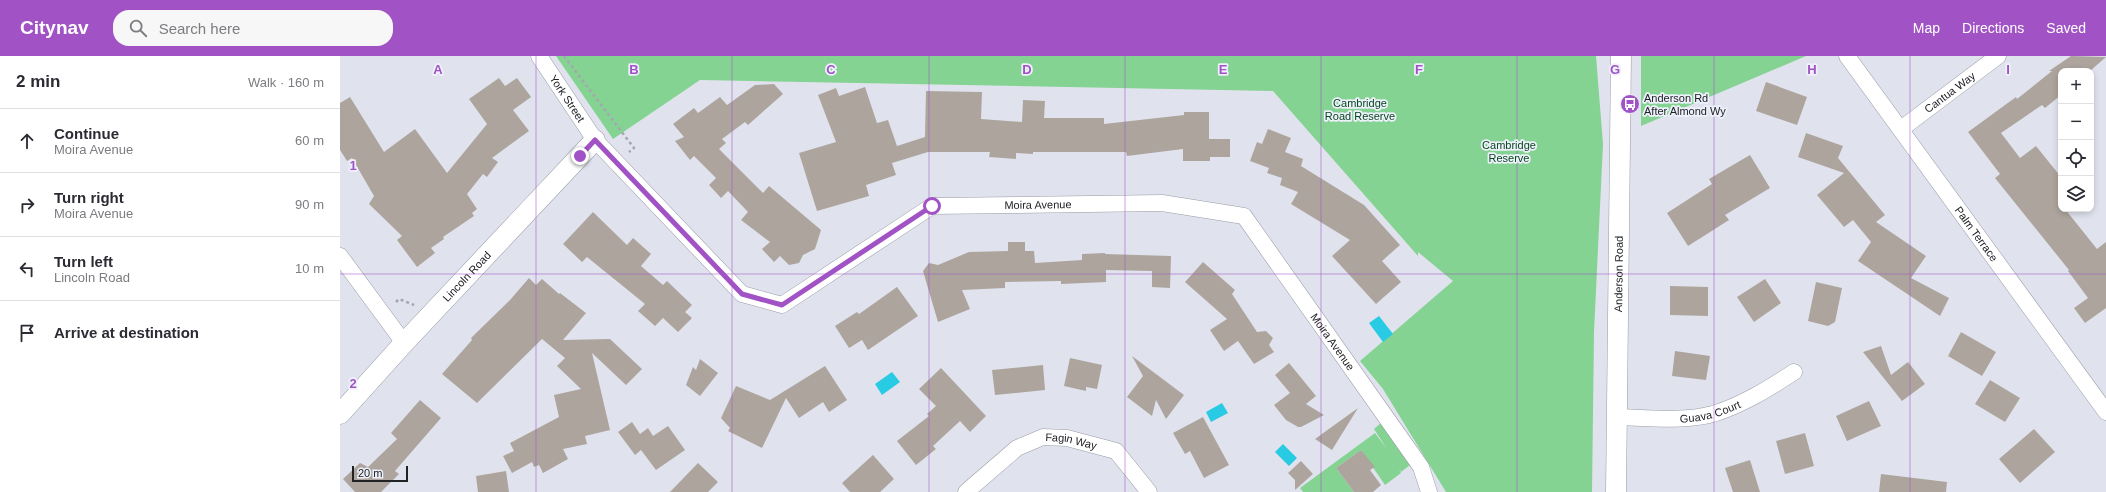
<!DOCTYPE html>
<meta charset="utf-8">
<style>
body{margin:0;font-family:Helvetica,sans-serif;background:#f7f7f7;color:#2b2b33}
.controls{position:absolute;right:12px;top:12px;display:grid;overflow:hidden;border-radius:8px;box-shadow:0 2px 6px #0003}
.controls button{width:36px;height:36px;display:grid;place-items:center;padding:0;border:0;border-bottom:1px solid #e1e1e2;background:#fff;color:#2b2b33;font:20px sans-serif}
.scale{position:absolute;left:12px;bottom:10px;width:56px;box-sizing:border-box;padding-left:4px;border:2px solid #212226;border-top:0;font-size:11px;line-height:14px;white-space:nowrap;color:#212226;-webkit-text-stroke:3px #eef1fb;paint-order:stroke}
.stop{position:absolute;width:12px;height:12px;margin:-9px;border:3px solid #a153c5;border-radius:50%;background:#fff}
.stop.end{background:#a153c5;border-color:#fff;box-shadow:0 1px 4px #0008}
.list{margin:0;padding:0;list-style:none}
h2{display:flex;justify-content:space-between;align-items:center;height:52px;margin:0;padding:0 16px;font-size:17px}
h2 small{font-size:13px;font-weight:400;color:#7c7c81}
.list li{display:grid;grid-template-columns:26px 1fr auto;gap:12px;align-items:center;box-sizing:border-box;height:64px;padding:0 16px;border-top:1px solid #e1e1e2}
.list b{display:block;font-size:15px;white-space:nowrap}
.list p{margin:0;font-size:13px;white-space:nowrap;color:#7c7c81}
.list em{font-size:13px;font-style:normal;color:#7c7c81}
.icon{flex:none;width:22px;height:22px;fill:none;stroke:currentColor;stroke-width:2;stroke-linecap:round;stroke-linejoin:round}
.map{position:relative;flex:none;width:1766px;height:436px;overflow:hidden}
header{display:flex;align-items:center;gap:24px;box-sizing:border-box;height:56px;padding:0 20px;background:#a153c5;color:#fff}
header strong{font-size:19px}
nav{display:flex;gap:22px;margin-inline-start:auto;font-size:14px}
.search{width:280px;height:36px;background:#f7f7f7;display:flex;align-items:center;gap:10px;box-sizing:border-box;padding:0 14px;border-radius:16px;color:#7c7c81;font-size:15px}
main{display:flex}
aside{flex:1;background:#fff}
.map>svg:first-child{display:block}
</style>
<header>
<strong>Citynav</strong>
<div class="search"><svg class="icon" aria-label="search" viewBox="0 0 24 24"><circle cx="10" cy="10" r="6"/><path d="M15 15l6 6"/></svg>Search here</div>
<nav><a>Map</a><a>Directions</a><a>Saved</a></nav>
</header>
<main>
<aside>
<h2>2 min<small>Walk · 160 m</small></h2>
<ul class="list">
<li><svg class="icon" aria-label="ahead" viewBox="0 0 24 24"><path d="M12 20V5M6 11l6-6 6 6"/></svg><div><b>Continue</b><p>Moira Avenue</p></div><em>60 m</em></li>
<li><svg class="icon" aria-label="right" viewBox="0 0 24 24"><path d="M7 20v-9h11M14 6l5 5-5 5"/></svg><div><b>Turn right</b><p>Moira Avenue</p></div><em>90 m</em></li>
<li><svg class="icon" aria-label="left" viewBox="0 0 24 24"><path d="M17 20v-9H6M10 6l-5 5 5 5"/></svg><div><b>Turn left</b><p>Lincoln Road</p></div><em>10 m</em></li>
<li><svg class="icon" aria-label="arrive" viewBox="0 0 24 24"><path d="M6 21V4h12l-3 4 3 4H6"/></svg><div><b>Arrive at destination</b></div></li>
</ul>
</aside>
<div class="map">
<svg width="1766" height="436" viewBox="0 0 1766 436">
<rect width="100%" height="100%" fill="#e0e3ee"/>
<path fill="#84d392" d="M216 0H1256L1263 88 1254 276 1252 436H1106L1043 333 1020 305 1113 225 1078 196V200L933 35 360 24 273 83Z
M1301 0H1466L1301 70Z
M1042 366 1070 409 1061 416 1059 413 1061 417 1045 429 1021 394 996 412 1014 436H963L960 432 1035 377 1047 393 1034 373Z"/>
<path fill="#28cbe3" d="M1039 260 1053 278 1043 286 1029 267Z
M552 316 560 326 542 339 535 328Z
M882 347 888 357 871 366 866 356Z
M943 388 957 402 949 410 935 396Z"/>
<path fill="#ada59d" d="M1731 0 1766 1 1750 15H1721V39L1705 52 1702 49 1661 77 1680 102 1696 90 1721 121V153H1725L1757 193 1766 186V252L1745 267 1734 252 1748 242 1728 215 1729 214 1655 122 1660 118 1628 76 1676 41 1677 43 1712 15H1709Z
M159 22 165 30 177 22 191 41 173 54 189 75 152 102 158 106 147 121 143 118 127 138 137 153 132 157 134 160 103 181 104 183 91 192 95 197 77 211 57 184 62 180 29 148 34 140 12 102 7 105 0 94V47L10 41 44 96 75 73 107 117 147 68 129 43Z
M1426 26 1467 41 1457 69 1416 55Z
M434 28 443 38 408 69 405 66 382 83 386 87 379 93 423 137 429 130 481 174 475 193 463 199 459 207 449 209 440 200 434 206 422 193 430 186 401 164 408 156 388 135 381 142 369 129 376 122 354 100 350 104 335 85 344 81 333 68 354 52 358 57 380 41 387 49 415 29Z
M525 31 537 67 548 64 557 90 585 81 586 35 642 36 641 63 682 66 683 44 705 45 704 62H764V68L844 59V56H869V83H890V101H870V105H843V93L787 100 786 96H693V98L676 97V103L649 101 650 96H588L552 107 556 119 526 129 529 140 477 155 459 97 496 86 478 39 496 32 499 40Z
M928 73 951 82 945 96 963 103 961 110 1024 149 1060 189 1042 205 1061 226 1036 248 992 200 1010 184 951 148 958 136 940 129 942 122 927 117 929 112 910 105 917 86 922 88Z
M1466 77 1503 90 1498 102 1545 159 1536 166 1586 200 1571 222 1609 242 1600 260 1518 205 1531 186 1513 164 1504 171 1477 139 1504 117 1458 101Z
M1410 99 1430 132 1385 159 1389 164 1348 190 1327 157 1372 128 1369 123Z
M253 156 287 189 293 182 311 198 301 210 323 229 327 225 352 249 345 256 352 262 338 276 323 262 315 270 298 255 305 248 247 201 242 206 223 188Z
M668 186H685V195H694L695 207 742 204V198L765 197V198L831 200 830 232 812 231V215L766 214V226L721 228V225L665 226V232L622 234 630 253 598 266 583 215 589 207 598 209 629 196 668 195Z
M863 206 895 234 892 238 917 276 926 275 933 282 929 289 934 296 914 308 898 285 884 295 870 274 887 263 845 226Z
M189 222 196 229 202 223 219 238 220 237 246 257 223 284 270 283 302 313 286 329 252 297 270 374 245 380 247 388 223 393 228 403 203 417 199 409 194 411 192 406 172 417 163 400 174 395 170 387 219 361 214 339 241 333 217 310 225 302 202 283 137 347 102 318 132 284 131 282 170 244Z
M1425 223 1441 247 1414 266 1397 241Z
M1476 226 1502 232 1495 266 1488 270 1468 265Z
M1330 230 1368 231V260L1330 259Z
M557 231 578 260 528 294 522 284 509 292 495 270 517 256 519 258Z
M1621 276 1656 296 1642 320 1608 300Z
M1541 290 1551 319 1568 306 1585 328 1562 345 1523 296Z
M1335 295 1370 300 1366 324 1332 320Z
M792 300 844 339 826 363 816 344 812 360 787 341 803 320Z
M730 302 762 309 757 333 746 331V335L724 330Z
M360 303 378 317 360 340 346 329 353 311 356 314Z
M949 307 976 340 966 348 984 359 961 371H958L946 364 934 349 950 337 935 319Z
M703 309 705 334 655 339 652 314Z
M485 310 507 344 489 356 483 346 459 362 446 342 422 392 388 375 390 372 381 362 396 330 430 344Z
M601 312 646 360 630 376 620 365 593 390 596 393 576 409 557 385 589 360 587 358 596 350 579 333Z
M1650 324 1680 342 1665 366 1635 348Z
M80 344 101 362 55 415 59 418 41 436H15L3 423 20 407 28 411 57 383 51 377Z
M1529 345 1541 370 1507 385 1496 360Z
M1018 352 992 394 975 383Z
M863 361 889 409 864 422 850 395 845 398 833 377Z
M292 366 300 378 308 372 313 380 328 370 345 394 316 414 301 394 295 399 278 376Z
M1694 373 1715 396 1680 427 1659 403Z
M1465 377 1474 410 1445 418 1436 385Z
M1021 394 1035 411 1030 414 1041 429 1033 436H1014L996 412Z
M533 399 554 423 540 436H510L502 427Z
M1410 404 1420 436H1393L1385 412Z
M961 405 973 418 955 434V424L948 417Z
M358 407 378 426 368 436H330Z
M166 415 169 436H138L136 420Z
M1541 418 1607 426 1606 436H1539Z"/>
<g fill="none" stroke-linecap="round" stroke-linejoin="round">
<defs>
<g id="minor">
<path id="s1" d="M199 0 255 84 402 238 442 249 592 150 822 147 904 160 1081 411 1089 436"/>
<path id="s2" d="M1507 0 1766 356"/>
<path id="s3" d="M1561 73 1658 0"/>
<path d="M0 200 64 287"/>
<path id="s4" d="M1278 361C1308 362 1343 366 1373 358 1402 349 1428 333 1454 316"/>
<path id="s5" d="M626 436 677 392 703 381 727 382 776 395 809 436"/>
</g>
<g id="tertiary">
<path id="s6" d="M0 358 64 287 255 84"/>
<path id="s7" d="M1276 436 1281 0"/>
</g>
</defs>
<use href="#minor" stroke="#989ba5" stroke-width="17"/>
<use href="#tertiary" stroke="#989ba5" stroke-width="21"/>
<path stroke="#a5a7b0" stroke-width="2.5" stroke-dasharray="3 3" stroke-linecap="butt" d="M224 0 294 92 289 96
M56 246 59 243 74 249"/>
<use href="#minor" stroke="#fff" stroke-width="16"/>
<use href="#tertiary" stroke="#fff" stroke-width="20"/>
</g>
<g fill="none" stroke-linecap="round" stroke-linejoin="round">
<path stroke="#a153c5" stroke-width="5" d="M240 100 255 84 402 238 442 249 592 150"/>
</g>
<path fill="none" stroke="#a153c5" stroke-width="1" stroke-opacity="0.55" d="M196 0V436M392 0V436M589 0V436M785 0V436M981 0V436M1177 0V436M1374 0V436M1570 0V436M0 218H1766"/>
<defs>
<symbol id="bus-disc" viewBox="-11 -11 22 22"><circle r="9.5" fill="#a153c5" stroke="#eef1fb"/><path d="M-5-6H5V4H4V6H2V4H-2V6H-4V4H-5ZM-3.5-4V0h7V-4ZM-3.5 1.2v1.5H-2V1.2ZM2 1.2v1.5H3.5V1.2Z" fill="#fff"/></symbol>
</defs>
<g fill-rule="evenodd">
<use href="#bus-disc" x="1279" y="37" width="22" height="22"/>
</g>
<g text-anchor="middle" stroke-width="3.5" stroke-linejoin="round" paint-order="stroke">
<g font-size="11" fill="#212226" stroke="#eef1fb">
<text dy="4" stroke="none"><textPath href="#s3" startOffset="61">Cantua Way</textPath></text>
<text dy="4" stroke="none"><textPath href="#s1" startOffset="51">York Street</textPath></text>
<text dy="4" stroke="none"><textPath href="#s1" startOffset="641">Moira Avenue</textPath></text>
<text dy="4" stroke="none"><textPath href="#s2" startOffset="220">Palm Terrace</textPath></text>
<text dy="4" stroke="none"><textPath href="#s7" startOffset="218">Anderson Road</textPath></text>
<text dy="4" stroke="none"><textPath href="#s6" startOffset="187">Lincoln Road</textPath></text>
<text dy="4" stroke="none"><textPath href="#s1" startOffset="1002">Moira Avenue</textPath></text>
<text dy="4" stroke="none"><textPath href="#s4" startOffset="93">Guava Court</textPath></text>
<text dy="4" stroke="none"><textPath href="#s5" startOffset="124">Fagin Way</textPath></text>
</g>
<g font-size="11" fill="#212226" stroke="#eef1fb" text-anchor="start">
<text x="1304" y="46">Anderson Rd<tspan x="1304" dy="13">After Almond Wy</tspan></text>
</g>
<g font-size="11" fill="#06471b" stroke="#eef1fb">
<text x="1020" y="51">Cambridge<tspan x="1020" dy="13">Road Reserve</tspan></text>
<text x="1169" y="93">Cambridge<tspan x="1169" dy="13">Reserve</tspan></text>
</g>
</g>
<g font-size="13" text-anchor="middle" font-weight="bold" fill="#a153c5" stroke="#eef1fb" stroke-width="3.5" stroke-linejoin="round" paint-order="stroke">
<text x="98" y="18">A</text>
<text x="294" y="18">B</text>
<text x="491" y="18">C</text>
<text x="687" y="18">D</text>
<text x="883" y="18">E</text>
<text x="1079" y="18">F</text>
<text x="1275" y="18">G</text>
<text x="1472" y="18">H</text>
<text x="1668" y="18">I</text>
<text x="13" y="114">1</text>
<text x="13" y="332">2</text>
</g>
</svg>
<div class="controls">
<button>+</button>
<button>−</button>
<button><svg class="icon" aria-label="locate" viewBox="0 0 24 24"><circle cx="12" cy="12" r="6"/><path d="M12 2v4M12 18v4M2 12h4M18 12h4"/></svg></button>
<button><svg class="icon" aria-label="layers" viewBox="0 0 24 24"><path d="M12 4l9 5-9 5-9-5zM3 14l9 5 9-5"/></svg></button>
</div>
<div class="scale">20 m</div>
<div class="stop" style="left:592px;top:150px"></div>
<div class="stop end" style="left:240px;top:100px"></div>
</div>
</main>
